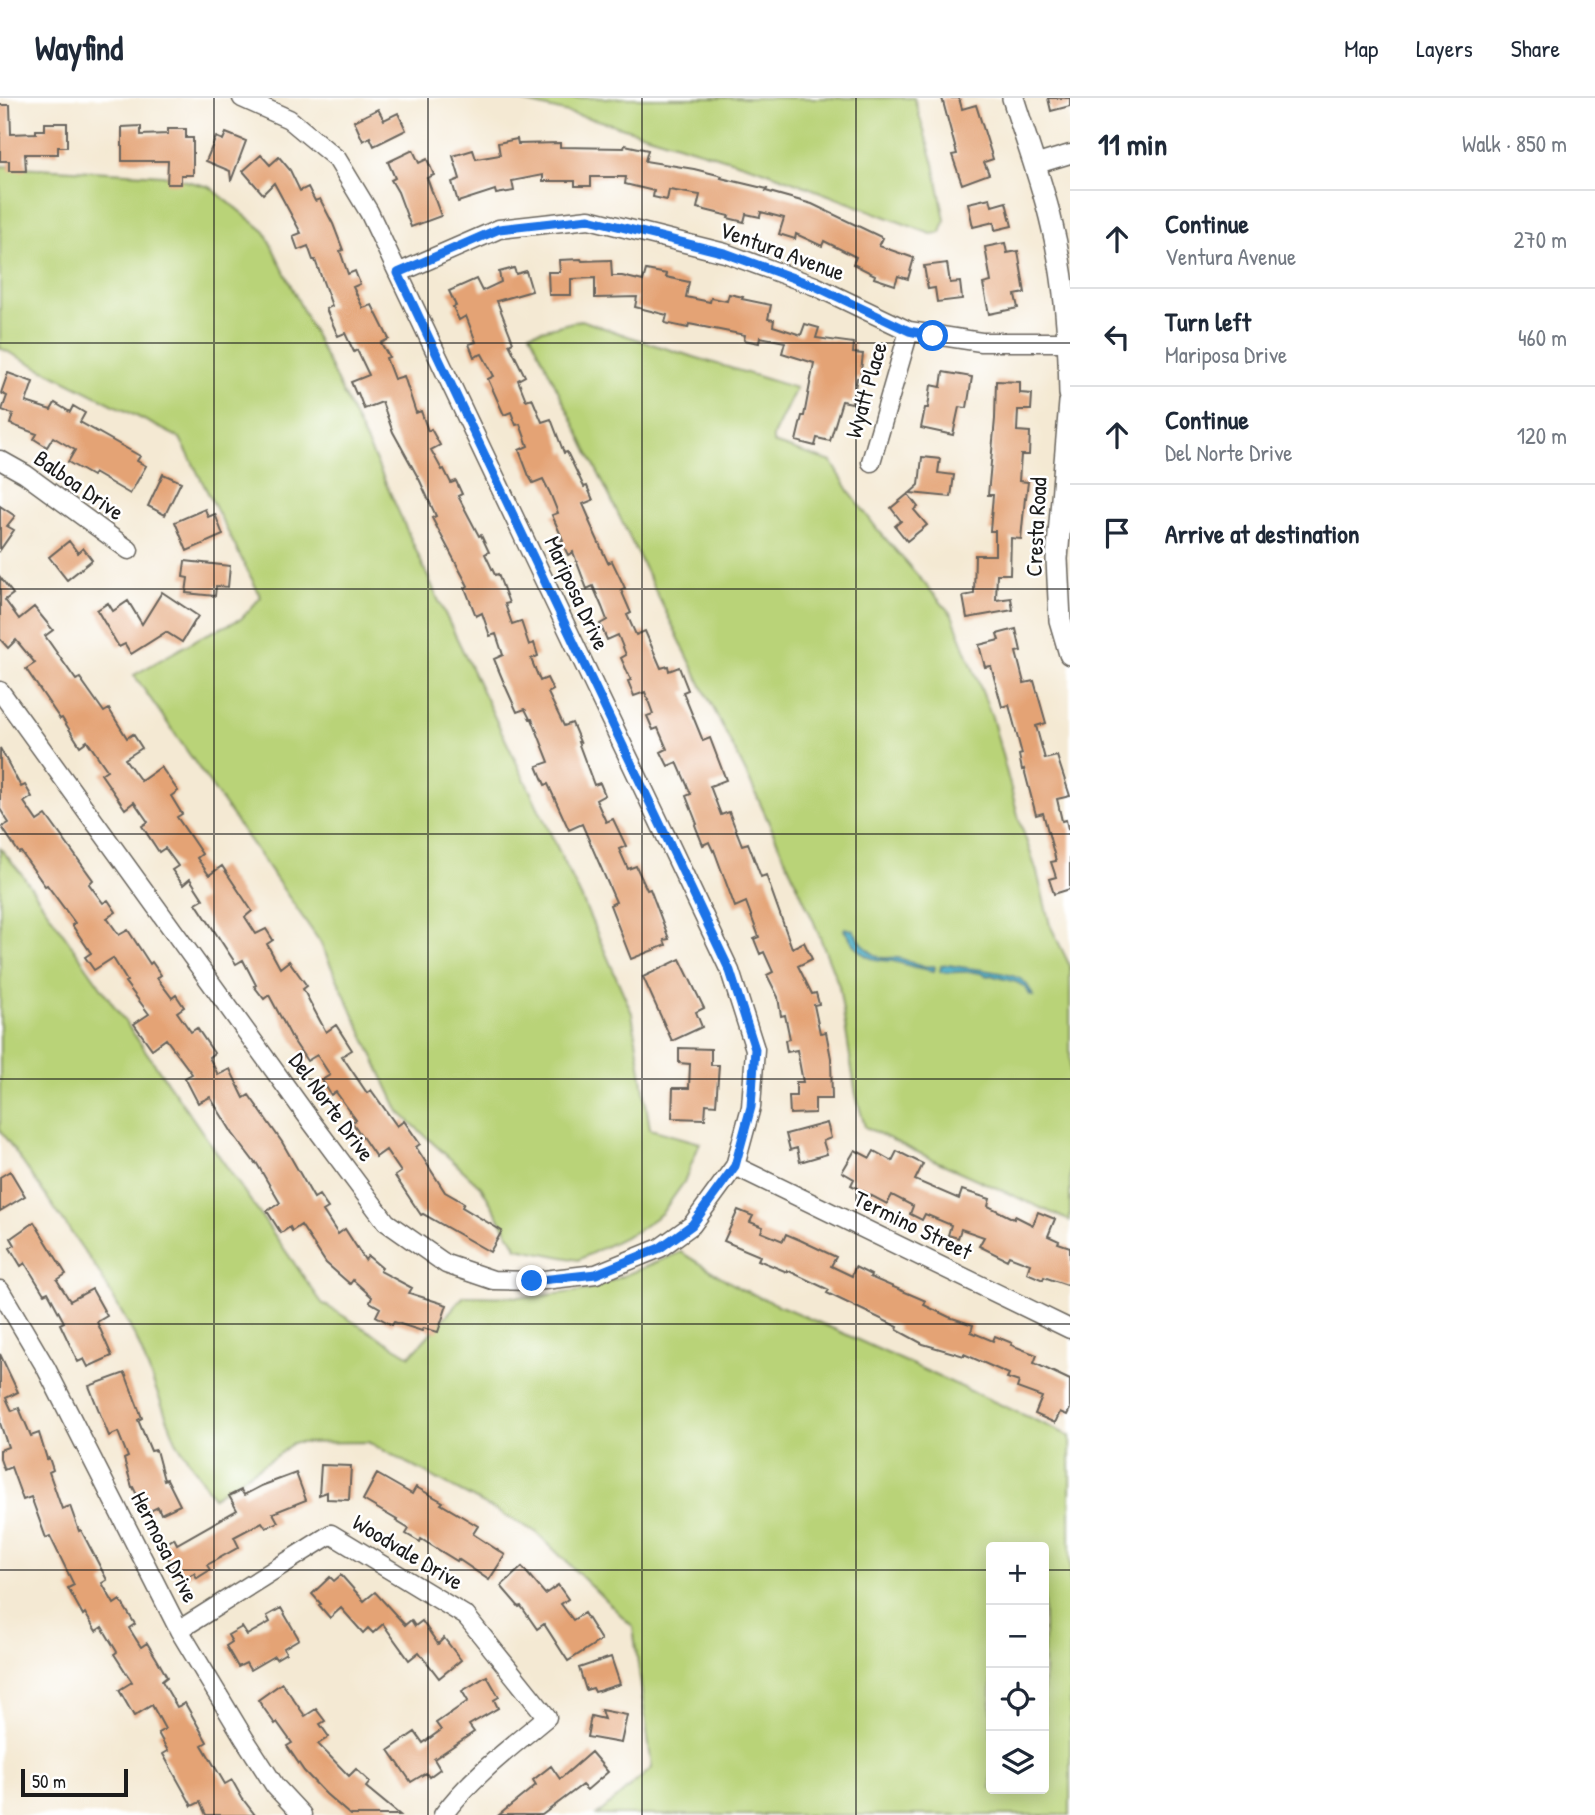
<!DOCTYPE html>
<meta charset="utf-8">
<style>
body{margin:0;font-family:"Patrick Hand",sans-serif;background:#f6f6f7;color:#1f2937}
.controls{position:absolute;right:21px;bottom:21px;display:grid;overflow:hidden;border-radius:7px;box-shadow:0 4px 18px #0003}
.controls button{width:63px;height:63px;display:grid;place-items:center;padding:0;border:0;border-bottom:2px solid #e0e1e3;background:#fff;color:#1f2937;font:35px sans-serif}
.scale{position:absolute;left:21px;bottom:18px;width:107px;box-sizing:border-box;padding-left:7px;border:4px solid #1c1c1c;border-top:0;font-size:19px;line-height:24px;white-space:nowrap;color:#1c1c1c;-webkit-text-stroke:5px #fff;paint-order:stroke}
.stop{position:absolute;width:21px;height:21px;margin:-16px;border:5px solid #1a73e8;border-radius:50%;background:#fff}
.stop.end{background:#1a73e8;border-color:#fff;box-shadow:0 2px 7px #0008}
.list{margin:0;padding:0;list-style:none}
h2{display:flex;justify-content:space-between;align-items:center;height:91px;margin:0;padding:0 28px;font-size:30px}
h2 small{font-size:23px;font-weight:400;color:#747a83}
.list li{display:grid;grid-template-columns:46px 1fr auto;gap:21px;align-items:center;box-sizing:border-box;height:98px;padding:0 28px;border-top:2px solid #e0e1e3}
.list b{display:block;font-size:26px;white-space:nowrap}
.list p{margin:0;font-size:23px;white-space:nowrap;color:#747a83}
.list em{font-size:23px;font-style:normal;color:#747a83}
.icon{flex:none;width:38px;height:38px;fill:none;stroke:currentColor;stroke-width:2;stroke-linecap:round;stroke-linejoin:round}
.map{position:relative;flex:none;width:1070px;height:1717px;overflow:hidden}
header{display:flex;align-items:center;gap:42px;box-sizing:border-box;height:98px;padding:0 35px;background:#fff;border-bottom:2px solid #e0e1e3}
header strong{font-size:33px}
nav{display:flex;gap:38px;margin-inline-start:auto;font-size:24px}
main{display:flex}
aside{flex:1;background:#fff}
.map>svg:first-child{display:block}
</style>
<header>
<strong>Wayfind</strong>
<nav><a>Map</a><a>Layers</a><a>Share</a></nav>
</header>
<main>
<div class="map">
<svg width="1070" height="1717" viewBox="0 0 1070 1717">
<rect width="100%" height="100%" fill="#fff"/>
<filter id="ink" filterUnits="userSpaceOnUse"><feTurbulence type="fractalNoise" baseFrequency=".0143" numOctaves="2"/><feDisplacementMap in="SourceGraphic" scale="14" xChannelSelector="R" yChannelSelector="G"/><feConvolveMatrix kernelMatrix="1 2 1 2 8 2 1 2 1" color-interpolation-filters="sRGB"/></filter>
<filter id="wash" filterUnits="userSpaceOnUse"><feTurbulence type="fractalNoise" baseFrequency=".00686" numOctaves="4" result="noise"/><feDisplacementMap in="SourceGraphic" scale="28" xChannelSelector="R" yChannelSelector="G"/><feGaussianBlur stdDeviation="1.57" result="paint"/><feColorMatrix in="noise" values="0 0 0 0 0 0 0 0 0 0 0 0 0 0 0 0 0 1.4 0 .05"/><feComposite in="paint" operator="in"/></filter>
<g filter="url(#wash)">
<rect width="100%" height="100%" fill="#f4e9d3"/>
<path fill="#b9d378" stroke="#6a784a" stroke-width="2" fill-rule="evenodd" d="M507 0H914L934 66 945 122 941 135 931 136 760 71 601 23Z
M0 68 163 77 210 89 265 134 378 368 437 499 582 801 632 915 650 1031 700 1045 684 1084 662 1115 637 1133 578 1162 517 1150 481 1089 399 1014 320 844 134 577 201 539 241 521 261 499 180 340 0 250Z
M581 222 648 245 796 290 773 338V345L832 364 851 396 878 432 952 517 992 619 1019 721 1037 774 1050 827 1070 868V1123L936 1063 865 1029 856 997 839 888 813 822 749 681 700 584 530 235Z
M0 750 21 775 322 1205 410 1258 464 1198 532 1199 589 1192 681 1154 741 1191 827 1228 1070 1338V1717H597L652 1670 633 1529 536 1434 368 1344 292 1345 282 1354 213 1399 176 1343 136 1240 98 1173 0 1032ZM991 1449H1044V1691H991Z"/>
<path fill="#45acc4" stroke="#306470" stroke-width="2" d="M845 830 853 832C860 843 870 859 885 860 890 860 897 859 902 861 914 865 920 870 934 868L935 869 934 873C921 871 909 868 897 864 891 862 882 863 875 861 859 858 853 843 844 832Z
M949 867C966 871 1011 873 1023 883 1027 886 1031 893 1033 898L1030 897C1021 880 1006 883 991 877L988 878C973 870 956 876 940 874L941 868Z"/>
<g id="blocks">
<path fill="#e4a374" d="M942 0H959L962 11 976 7 993 61 984 64 989 76 962 86 952 57 957 56Z
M1048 0H1070V8L1051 13Z
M0 7H10L11 36 36 35V32H45V25H67V49H58V56H25L26 73H9V63H0Z
M378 11 384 22 398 15 406 32 374 48 370 39 363 43 354 23Z
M141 28V37L168 36V31H186V40H193V77H181V86H167L168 63H122V29Z
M226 35 246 43 231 83 230 73 206 63 216 39 223 42Z
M517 41 518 46 560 45V49L624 50 625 47 648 52 645 63 694 71 722 78 721 80 767 91 766 93 812 106 883 140 879 148 914 160 908 181 898 178 895 187 874 180 875 177 853 166 856 159 824 143 822 148 796 136 795 141 779 136 784 120 761 114 760 119 746 116 744 124 728 120 729 118 697 110 700 97 669 92 667 102 653 99 654 93 625 86 626 79H591V88H575V83H543V77L512 83 514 93 496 96 495 92 458 104 452 84 460 81 453 58 473 52 476 61 500 57 498 45Z
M413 52 419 65 427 61 434 77 427 80 441 118 411 129 398 94 391 82 395 80 388 64Z
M261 57 270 67 279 59 290 72 300 93 308 89 315 103 320 101 333 126 343 152 340 153 348 176 355 173 360 186 353 189 363 210 372 207 389 241 381 245 389 259 386 260 394 281 404 278 416 315 421 313 428 333 431 331 440 347 431 352 442 372 444 371 451 385 456 383 462 396 458 398 479 438 481 437 489 454 485 456 495 477 498 476 509 505 505 506 512 526 521 523 529 547 534 545 538 558 531 561 540 583 547 580 553 592 548 595 564 628 572 625 580 644H578L594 687 600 685 605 697 596 702 606 724 613 721 626 748 619 751 628 771 636 768 647 792 650 791 669 841 664 842 666 847 631 861 610 807 616 804 582 726 569 732 548 686 545 687 537 668 549 664 532 621H530L525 611 517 614 504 585 494 561 503 557 496 536 490 538 482 515 476 518 465 490 468 488 432 420 436 418 420 383 393 334 382 304 364 311 358 295 356 296 351 284 369 277 357 252 354 254 345 235 338 238 326 211 332 208 315 162H313L308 148 298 152 293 138 301 135 274 85 263 96 243 73Z
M990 100 992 108 1006 104 1012 128 995 132 994 124 973 129 968 105Z
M1005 145 1007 155 1018 153 1025 195 1015 197 1018 210 989 216 983 186 991 184 985 149Z
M581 161 582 163 611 162 612 178H622L643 183 646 172 667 176 666 179 689 184 686 199 710 204 711 200 727 203 729 196 743 199 742 201 771 207 768 221 774 222 773 228 801 237 805 226 819 230 816 240 854 245 853 255 863 256 860 281 857 280 852 305 842 303 830 343 817 340 815 348 796 343 802 318H804L814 265 782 255 785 244 760 239 759 245 744 242 745 237 689 226 688 230 665 225 667 217 635 209 637 199 595 200V180L571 181V197H549L548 174H560L559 162Z
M947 165 950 185 960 184 962 201 937 204 935 190 928 191 924 168Z
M514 170 516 176 526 173 532 193 497 203 513 244 509 246 525 278 518 282 526 302 532 300 542 324 551 321 564 355 567 354 584 389 587 388 593 402 583 406 590 422 589 423 608 465 612 463 625 490 621 492 631 515 627 517 636 537 645 533 661 570 668 568 669 573 679 569 688 592 683 594 703 643 710 640 726 682 710 688 721 717 729 714 742 747 748 745 761 779 766 777 792 850 804 844 812 861 798 868 812 896 816 895 819 906 814 907 820 935 826 934 831 960 832 1001H815V1015L790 1016 789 998H796V984H803L797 952 787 954 785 942 790 941 785 917 781 918 778 899 767 877 773 874 764 854 760 856 754 841 759 839 746 804 735 809 714 752 713 753 709 744 703 747 695 727 697 726 686 698 691 696 677 664 668 668 661 654 667 651 658 630 653 632 647 618 653 616 645 594 634 598 628 583 631 582 621 560 626 557 618 537 607 542 600 526 607 522 602 509 593 488 587 491 573 454 568 457 561 443 563 442 552 417 558 415 550 395 543 381 533 385 529 378 519 352 528 348 520 326 516 327 511 314 504 317 488 281 494 278 482 256 474 259 469 246 476 244 466 218 459 222 453 209 456 208 449 193 476 181 482 193 501 184 499 174Z
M943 274 972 279 967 310 959 309 953 337 921 330 925 310H928L931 287 941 289Z
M8 275 33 284 26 304 51 312 55 305 70 314 73 308 85 315 80 324 140 358 137 363 146 368 130 396 94 375 92 378 68 364 75 352 53 339 47 349 34 341 37 336 10 326 13 316 2 312 7 298 1 295Z
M996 283 1020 284V295L1032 296 1031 312H1018L1017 333 1030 334 1029 357H1021L1019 383 1028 384 1026 400H1025L1021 441 1011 440 1010 476H997L996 502 1011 500 1013 512 967 520 963 498 974 496 975 457H995V433H990L993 397H988L995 321Z
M922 359 940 361 938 375 954 377 951 399 910 395 919 387Z
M163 376 181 384 165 417 148 408Z
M908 396 918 409 914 412 927 427 907 443 895 428 901 423 891 410Z
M0 408 15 418 7 428 14 432 0 452Z
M205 411 208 419 215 416 223 437 187 453 175 424Z
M69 443 78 455 83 450 92 462 67 482 49 459Z
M185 463 230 468 228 489 216 488 215 498 186 495 188 480 183 479Z
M0 479 13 496 5 502 19 521 34 509 53 532 45 538 76 582 80 580 104 614 109 611 127 640 133 636 142 650 125 661 141 683 161 669 178 693 171 698 182 716 177 719 202 756 197 760 209 777 222 768 252 813 245 819 256 836 266 831 273 842 267 846 280 870 289 863 307 888 303 891 326 934 336 927 352 952 342 958 367 995 371 992 397 1028 404 1023 420 1046 416 1049 445 1094 464 1105 462 1109 502 1133 490 1154 423 1116 421 1117 395 1078 401 1074 386 1052 376 1059 352 1024 356 1022 336 994 331 997 322 982 330 977 317 957 307 963 293 942 269 897 264 901 254 888 256 887 243 862 236 866 196 805 203 801 190 781 183 787 172 772 178 768 165 750 159 754 142 728 148 724 134 704 125 711 101 676 107 672 87 643 80 648 62 620 60 621 26 571 35 565 16 542 8 550 0 541Z
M162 494 198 518 182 544 166 534 131 556 125 546 119 549 97 512 108 505 113 513 128 503 142 526Z
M1016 531 1021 553 1016 554 1024 585 1034 583 1046 625 1036 628 1045 661 1057 658 1070 698 1057 701 1062 723 1066 722 1068 731 1070 730V791L1054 796 1049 781 1056 779 1051 764 1056 763 1043 715 1036 717 1024 671 1022 672 1019 657 1022 656 1009 607 1002 609 991 568 985 569 979 547 999 542 997 536Z
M0 650 21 689 25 687 32 699 24 704 37 723 46 717 93 782 89 786 103 805 108 802 116 814 107 820 119 837 128 832 150 866 152 864 161 877 157 880 172 900 176 897 184 909 177 914 191 934 197 930 214 955 209 959 218 977 230 971 244 1000 249 997 282 1044 314 1100 319 1097 328 1110 323 1113 338 1136 345 1131 365 1162 368 1158 382 1170 380 1173 412 1190 409 1195 447 1207 438 1234 423 1230 422 1233 394 1224 392 1227 376 1218 380 1210 370 1204 372 1199 353 1182 350 1186 326 1165 301 1127 292 1133 290 1129 281 1135 267 1113 280 1105 256 1064 255 1065 233 1036 210 999 198 1005 185 980 192 976 166 941 152 951 134 926 149 916 125 884 127 883 113 860 94 872 85 859 91 855 72 827 75 825 47 787 45 788 21 754 19 755 2 729 9 725 0 711Z
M680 861 704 910 696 914 702 929 672 943 643 879Z
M679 950 711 951V967H719L716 1007 706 1006 705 1021 672 1020 673 990H689L690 966 679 965Z
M827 1025 831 1040 823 1043 827 1056 800 1064 797 1050 790 1052 786 1036Z
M855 1052 870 1060 874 1053 892 1063 897 1053 923 1066 915 1082 959 1101 962 1092 990 1101 988 1108 1014 1121 1015 1118 1033 1127 1038 1114 1055 1121 1048 1138 1059 1143 1058 1145 1070 1149V1188L1044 1179 1043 1182 1027 1175 1030 1166 1009 1158 1007 1162 979 1148 984 1139 961 1131 958 1140 948 1137 951 1127 925 1116 922 1122 910 1116 913 1108 892 1097 887 1106 851 1087 854 1081 842 1074Z
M10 1073 25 1098 0 1113V1079Z
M738 1112 753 1118 750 1124 763 1129 761 1134 783 1143 786 1136 800 1142 836 1159 831 1168 852 1178 855 1169 871 1177 870 1179 926 1203 924 1207 949 1219 973 1227 971 1234 993 1243 995 1238 1012 1245 1011 1247 1037 1257 1034 1265 1070 1282V1311L1067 1317 1060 1314 1055 1325 1035 1316 1042 1299 1017 1290 1019 1284 1007 1280 1009 1276 964 1256V1258L923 1246 897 1232 898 1229 827 1195 829 1192 787 1172V1174L758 1162 760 1158 724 1143Z
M34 1124 66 1176 57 1182 70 1203 92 1191 107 1218 97 1224 112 1258 88 1269 84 1261 78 1264 60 1226 64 1224 48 1194 44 1196 25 1165 21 1168 10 1150 15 1147 11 1140Z
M0 1256 18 1294 6 1300 12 1313 19 1310 31 1338 39 1335 47 1361 49 1360 53 1372 49 1374 62 1411 70 1408 79 1433 81 1432 107 1482 102 1485 114 1506 120 1502 135 1526 129 1530 141 1549 147 1545 158 1563 167 1579 162 1583 177 1609 185 1605 207 1644 202 1647 225 1686 232 1682 242 1700 255 1717H206L200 1704 192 1708 163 1656 168 1653 158 1635 165 1631 152 1607 134 1618 119 1592 132 1584 114 1556 117 1554 102 1529 96 1533 85 1515 83 1517 68 1490 74 1487 50 1438 46 1440 31 1399 23 1402 11 1369 4 1372 0 1361V1352L8 1349 0 1325Z
M125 1275 142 1320 138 1322 151 1353 156 1352 164 1382 167 1381 180 1407 161 1416 158 1409 146 1415 133 1389H132L124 1361 128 1359 118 1334 109 1338 89 1288Z
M321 1367 351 1368 349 1402 327 1401V1394L319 1397Z
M296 1375 306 1402 273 1415 278 1424 266 1430 262 1424 234 1439 239 1449 207 1467 210 1472 197 1480 194 1475 181 1482 161 1448 174 1440 177 1446 237 1412 229 1398 241 1392 244 1397 261 1388Z
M377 1376 412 1396 416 1389 443 1404 441 1406 478 1428 473 1436 505 1457 489 1482 458 1461 457 1463 421 1441 420 1444 406 1436 409 1431 396 1423 397 1422 363 1402Z
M522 1469 545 1496 558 1487 568 1501 561 1506 573 1522 584 1515 601 1542 568 1563 544 1526 537 1531 521 1508 519 1509 501 1488Z
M341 1477 364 1503 375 1494 405 1527 411 1522 415 1528 422 1523 438 1546 444 1540 461 1562 439 1580 419 1554 409 1562 383 1526 373 1535 368 1530 363 1535 341 1510 330 1520 319 1507 321 1506 312 1496 330 1479 334 1483Z
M281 1510 299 1541 284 1550 286 1555 276 1561 274 1558 250 1572 246 1565 238 1569 226 1548 232 1544 228 1537 242 1529 247 1537 270 1524 267 1518Z
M611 1559 620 1586 595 1594 593 1590 586 1592 579 1570Z
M487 1578 499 1599 494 1602 498 1610 469 1627 474 1634 434 1661 440 1671 429 1679 426 1675 411 1684 389 1652 415 1634 423 1645 441 1632 436 1625 468 1603 462 1593Z
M282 1585 305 1618 316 1611 325 1623 320 1626 329 1639 318 1646 349 1678 356 1671 370 1684 366 1689 400 1717H350L326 1696 304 1673 287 1648 292 1645 277 1624 275 1626 258 1602Z
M601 1612 627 1617 621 1645 587 1639 591 1618 604 1621Z
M591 1654 608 1674 587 1692 582 1687 542 1717H499L536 1687 533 1682 551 1668 560 1681Z"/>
</g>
</g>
<g filter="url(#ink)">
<use href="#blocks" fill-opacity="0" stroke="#68645c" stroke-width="2"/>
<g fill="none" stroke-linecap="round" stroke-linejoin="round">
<defs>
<path id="minor" d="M1034 67 1070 56
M398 175 499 131 589 121 725 155 815 188 909 233 981 244H1070
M0 362 25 376 129 452
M871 364 909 233
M0 593 310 1022 386 1124 446 1166 493 1182 535 1183 596 1176 660 1150 692 1127 735 1068 751 1009 755 951 730 873 369 114 337 61 289 21 242 0
M735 1068 1070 1231
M0 1192 46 1270 179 1532 244 1640 275 1688 302 1717
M179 1532 331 1436 466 1518 547 1619C511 1649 471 1679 443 1717"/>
<path id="tertiary" d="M1013 0C1025 39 1040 79 1050 119 1065 177 1069 236 1070 296
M1070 304 1057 461 1060 522 1070 556"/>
</defs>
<use href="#minor" stroke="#68645c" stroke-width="21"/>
<use href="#tertiary" stroke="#68645c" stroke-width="24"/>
<use href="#minor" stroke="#fff" stroke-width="18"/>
<use href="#tertiary" stroke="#fff" stroke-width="21"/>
</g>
</g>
<g fill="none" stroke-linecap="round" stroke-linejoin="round" filter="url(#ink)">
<path stroke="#1a73e8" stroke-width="9" d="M532 1183 596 1176 660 1150 692 1127 735 1068 751 1009 755 951 730 873 398 175 499 131 589 121 725 155 815 188 909 233 933 238"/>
</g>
<path fill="none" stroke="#1c1c1c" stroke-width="2" stroke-opacity="0.55" d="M214 0V1717M428 0V1717M642 0V1717M856 0V1717M0 245H1070M0 491H1070M0 736H1070M0 981H1070M0 1226H1070M0 1472H991M1044 1472H1070"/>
<g text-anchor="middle" stroke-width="5" stroke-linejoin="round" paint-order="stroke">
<g font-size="23" fill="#1c1c1c" stroke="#fff">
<text transform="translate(782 153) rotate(20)" y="8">Ventura Avenue</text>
<text transform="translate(866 292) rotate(-74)" y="8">Wyatt Place</text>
<text transform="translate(79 387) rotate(35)" y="8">Balboa Drive</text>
<text transform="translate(1036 429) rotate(-87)" y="8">Cresta Road</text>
<text transform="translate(577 495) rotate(65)" y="8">Mariposa Drive</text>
<text transform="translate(332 1009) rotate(54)" y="8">Del Norte Drive</text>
<text transform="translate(913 1127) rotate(26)" y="8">Termino Street</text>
<text transform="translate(165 1449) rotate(63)" y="8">Hermosa Drive</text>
<text transform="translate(408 1454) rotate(31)" y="8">Woodvale Drive</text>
</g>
</g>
</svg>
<div class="controls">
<button>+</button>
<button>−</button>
<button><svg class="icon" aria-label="locate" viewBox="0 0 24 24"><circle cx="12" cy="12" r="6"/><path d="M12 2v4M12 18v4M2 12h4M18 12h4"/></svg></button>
<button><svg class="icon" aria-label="layers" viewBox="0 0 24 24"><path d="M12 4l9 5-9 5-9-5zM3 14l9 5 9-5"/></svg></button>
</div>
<div class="scale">50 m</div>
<div class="stop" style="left:933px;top:238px"></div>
<div class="stop end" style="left:532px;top:1183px"></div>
</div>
<aside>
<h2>11 min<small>Walk · 850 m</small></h2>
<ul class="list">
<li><svg class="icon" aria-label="ahead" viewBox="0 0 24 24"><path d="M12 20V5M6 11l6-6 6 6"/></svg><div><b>Continue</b><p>Ventura Avenue</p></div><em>270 m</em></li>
<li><svg class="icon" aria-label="left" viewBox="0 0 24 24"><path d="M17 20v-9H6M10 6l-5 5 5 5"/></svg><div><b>Turn left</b><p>Mariposa Drive</p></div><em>460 m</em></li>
<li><svg class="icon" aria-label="ahead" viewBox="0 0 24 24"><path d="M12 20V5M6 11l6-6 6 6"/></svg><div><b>Continue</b><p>Del Norte Drive</p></div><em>120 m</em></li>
<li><svg class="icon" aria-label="arrive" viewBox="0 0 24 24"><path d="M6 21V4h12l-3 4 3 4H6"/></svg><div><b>Arrive at destination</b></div></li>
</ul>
</aside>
</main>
